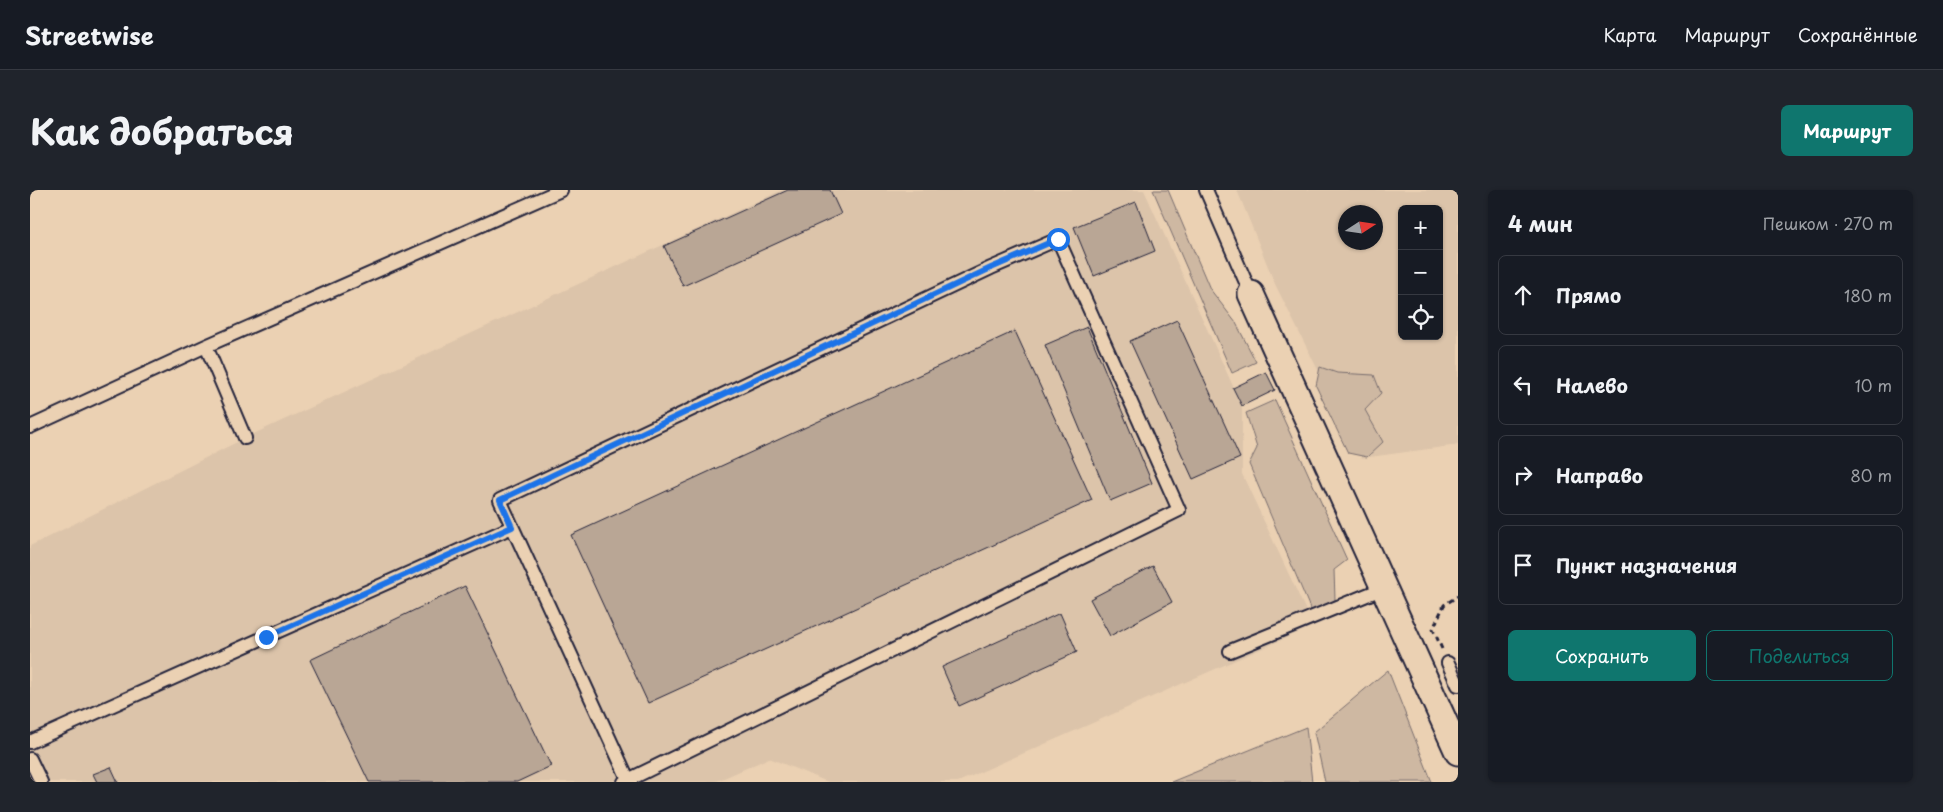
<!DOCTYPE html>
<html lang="ru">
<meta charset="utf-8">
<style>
body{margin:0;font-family:"Playpen Sans",sans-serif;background:#20242c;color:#f1f3f6}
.controls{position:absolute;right:15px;top:15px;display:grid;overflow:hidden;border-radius:8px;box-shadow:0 1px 4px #0004}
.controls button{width:45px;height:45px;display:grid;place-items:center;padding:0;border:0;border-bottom:1px solid #363941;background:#171b24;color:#f1f3f6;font:25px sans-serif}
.compass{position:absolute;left:1308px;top:15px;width:45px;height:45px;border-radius:50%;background:#171b24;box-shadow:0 1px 4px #0004;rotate:78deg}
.stop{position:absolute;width:15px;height:15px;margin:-11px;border:4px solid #1a73e8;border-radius:50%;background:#fff}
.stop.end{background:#1a73e8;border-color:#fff;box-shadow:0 1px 5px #0008}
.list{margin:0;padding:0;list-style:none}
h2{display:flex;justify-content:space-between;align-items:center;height:65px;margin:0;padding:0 20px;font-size:21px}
h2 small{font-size:16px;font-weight:400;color:#9ea1a6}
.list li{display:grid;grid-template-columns:32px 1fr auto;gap:15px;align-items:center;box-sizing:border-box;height:80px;margin:0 10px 10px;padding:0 10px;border:1px solid #363941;border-radius:8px}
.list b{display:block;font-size:19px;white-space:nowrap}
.list em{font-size:16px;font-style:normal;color:#9ea1a6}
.actions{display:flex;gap:10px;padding:15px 20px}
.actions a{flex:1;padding:11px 0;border:1px solid #0f766e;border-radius:8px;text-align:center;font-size:18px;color:#0f766e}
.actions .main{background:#0f766e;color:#fff}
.icon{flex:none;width:28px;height:28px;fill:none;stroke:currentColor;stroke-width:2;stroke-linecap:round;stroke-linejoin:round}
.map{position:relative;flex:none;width:1428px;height:592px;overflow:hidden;border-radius:8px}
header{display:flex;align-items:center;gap:30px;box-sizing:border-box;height:70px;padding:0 25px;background:#171b24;border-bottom:1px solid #363941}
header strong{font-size:24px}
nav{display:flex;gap:28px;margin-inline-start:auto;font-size:18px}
.intro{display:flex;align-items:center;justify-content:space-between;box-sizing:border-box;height:120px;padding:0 30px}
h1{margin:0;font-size:35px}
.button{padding:12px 22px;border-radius:8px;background:#0f766e;color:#fff;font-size:18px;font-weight:700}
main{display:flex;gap:30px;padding:0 30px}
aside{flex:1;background:#171b24;border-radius:8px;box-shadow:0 1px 4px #0004}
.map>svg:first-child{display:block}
</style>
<header>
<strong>Streetwise</strong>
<nav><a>Карта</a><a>Маршрут</a><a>Сохранённые</a></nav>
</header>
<div class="intro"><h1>Как добраться</h1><a class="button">Маршрут</a></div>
<main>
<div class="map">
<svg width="1428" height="592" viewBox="0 0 1428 592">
<rect width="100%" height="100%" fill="#ebd1b3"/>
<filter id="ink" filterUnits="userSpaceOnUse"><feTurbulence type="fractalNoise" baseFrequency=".02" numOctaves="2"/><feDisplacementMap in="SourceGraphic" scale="10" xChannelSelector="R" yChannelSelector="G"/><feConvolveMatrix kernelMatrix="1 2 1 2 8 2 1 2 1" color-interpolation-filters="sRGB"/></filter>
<g filter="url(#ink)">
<path fill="#dcc4aa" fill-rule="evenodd" d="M752 0H1114L1212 216V284L1283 436 928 592H798L739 568 685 592H0V356L215 248Z
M1207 0H1428V255L1332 268 1245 94ZM1372 19H1409V146H1372ZM1316 22H1346V52H1316Z"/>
<path fill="#ceb8a2" stroke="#786d6e" d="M1123 0H1138L1180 99 1206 133 1226 172 1202 183Z
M1290 177 1307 183 1344 185 1351 203 1335 220 1353 252 1337 267 1318 263 1286 196Z
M1245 210 1317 370 1304 380 1305 410 1282 423 1219 274 1227 258 1216 223Z
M1358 480 1402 592H1295L1284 542Z
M1276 537 1282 592H1141Z"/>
<path fill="#b9a695" stroke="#22223b" d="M758 0H800L811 24 653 96 634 56Z
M1106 12 1125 61 1064 86 1044 37Z
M1147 130 1210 268 1163 289 1100 151Z
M1057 137 1122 293 1080 311 1015 155Z
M985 141 1062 310 618 513 541 345Z
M1236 182 1245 200 1212 216 1203 198Z
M1123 376 1142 412 1080 446 1060 409Z
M435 396 521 576 487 592H339L280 470Z
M1030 423 1047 462 929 516 912 477Z
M81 577 88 592H67L63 584Z"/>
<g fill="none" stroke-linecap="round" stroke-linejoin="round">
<defs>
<path id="service" d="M1176 0 1221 104
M176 156 215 248
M0 237 176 156 531 0
M1200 461 1354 398
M1418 473 1428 495
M0 552 482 337
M0 569 11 592
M594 592 1149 320 1028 49 961 78 470 310 598 589"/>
<path id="minor" d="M1221 104 1428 562"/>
</defs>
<use href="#service" stroke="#22223b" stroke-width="16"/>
<use href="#minor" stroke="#22223b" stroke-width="29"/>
<path stroke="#22223b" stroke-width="3" stroke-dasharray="5 4" stroke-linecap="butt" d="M1412 459 1403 439 1414 415 1428 406"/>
<use href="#service" stroke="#ebd1b3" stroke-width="12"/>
<use href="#minor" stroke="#ebd1b3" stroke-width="25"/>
</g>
</g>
<g fill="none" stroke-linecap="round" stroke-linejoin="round" filter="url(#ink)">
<path stroke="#1a73e8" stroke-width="6" d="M236 447 482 337 470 310 961 78 1028 49"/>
</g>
</svg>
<div class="controls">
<button>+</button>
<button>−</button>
<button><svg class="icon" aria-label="locate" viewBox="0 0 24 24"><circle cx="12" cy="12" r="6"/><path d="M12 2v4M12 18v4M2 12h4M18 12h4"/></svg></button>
</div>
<svg class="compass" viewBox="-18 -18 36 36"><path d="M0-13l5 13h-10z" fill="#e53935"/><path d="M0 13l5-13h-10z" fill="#9ea1a6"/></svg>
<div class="stop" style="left:1028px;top:49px"></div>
<div class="stop end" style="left:236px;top:447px"></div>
</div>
<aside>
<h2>4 мин<small>Пешком · 270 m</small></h2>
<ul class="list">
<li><svg class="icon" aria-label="ahead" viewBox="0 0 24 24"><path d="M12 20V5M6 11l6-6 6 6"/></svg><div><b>Прямо</b></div><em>180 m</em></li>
<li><svg class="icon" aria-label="left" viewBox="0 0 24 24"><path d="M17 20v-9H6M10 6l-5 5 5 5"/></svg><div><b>Налево</b></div><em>10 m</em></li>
<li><svg class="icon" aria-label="right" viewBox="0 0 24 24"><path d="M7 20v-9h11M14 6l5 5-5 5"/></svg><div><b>Направо</b></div><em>80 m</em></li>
<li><svg class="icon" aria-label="arrive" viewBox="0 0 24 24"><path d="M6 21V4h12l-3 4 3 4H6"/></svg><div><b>Пункт назначения</b></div></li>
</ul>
<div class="actions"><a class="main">Сохранить</a><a>Поделиться</a></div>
</aside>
</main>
